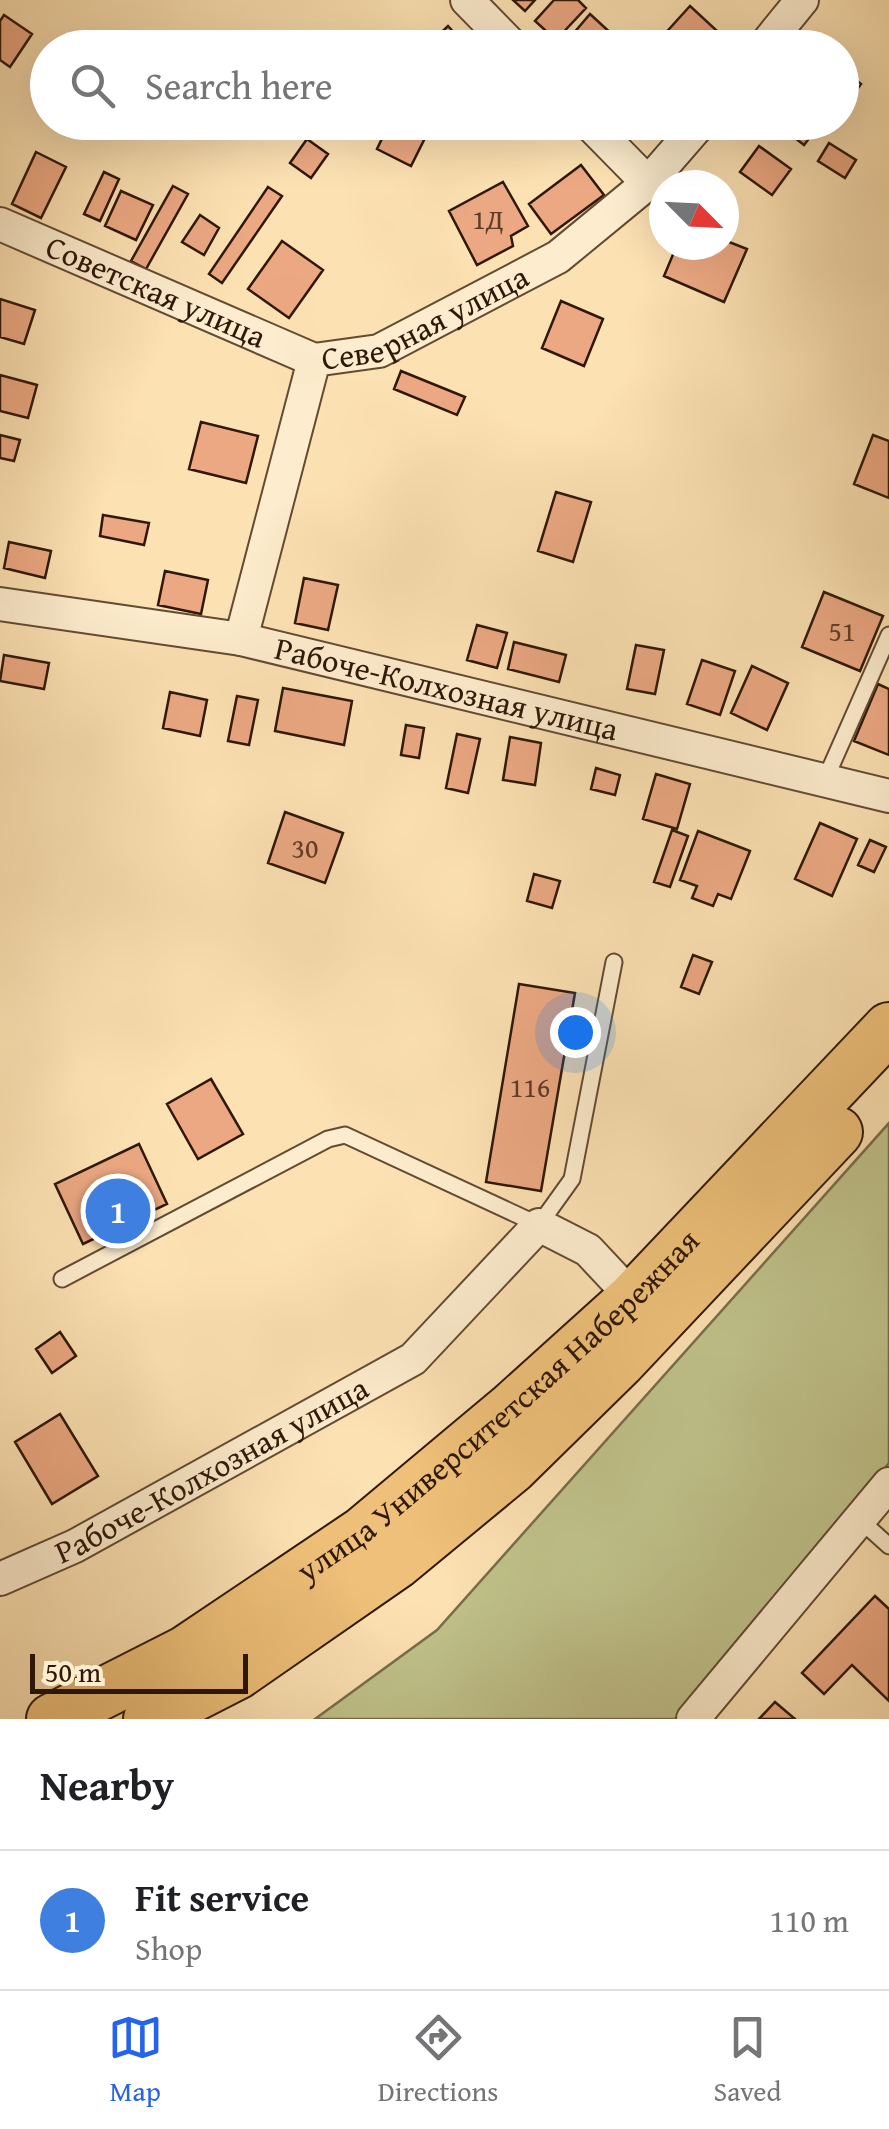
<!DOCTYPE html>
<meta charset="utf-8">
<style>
body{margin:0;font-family:"Gentium Book Plus",serif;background:#f2f2f2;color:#202124}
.compass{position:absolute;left:649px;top:170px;width:90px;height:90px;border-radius:50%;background:#fff;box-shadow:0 10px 40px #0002;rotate:114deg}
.scale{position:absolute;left:30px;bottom:25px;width:218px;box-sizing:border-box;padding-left:10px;border:5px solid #2f1809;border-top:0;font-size:28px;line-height:35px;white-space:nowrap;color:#2f1809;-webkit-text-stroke:8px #fdeccd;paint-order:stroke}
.you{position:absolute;left:575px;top:1032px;width:35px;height:35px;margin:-25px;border:8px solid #fff;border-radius:50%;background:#1a73e8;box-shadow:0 0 0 15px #1a73e833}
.badge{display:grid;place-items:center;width:65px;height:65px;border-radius:50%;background:#2563eb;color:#fff;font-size:32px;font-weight:700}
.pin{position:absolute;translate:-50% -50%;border:5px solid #fff;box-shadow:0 2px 10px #0006}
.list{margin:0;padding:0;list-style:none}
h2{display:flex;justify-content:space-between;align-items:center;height:130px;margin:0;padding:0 40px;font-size:42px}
h2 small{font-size:32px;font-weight:400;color:#757577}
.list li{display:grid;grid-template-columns:65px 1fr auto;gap:30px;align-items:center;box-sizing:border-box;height:140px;padding:0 40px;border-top:2px solid #e0e0e0}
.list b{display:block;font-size:38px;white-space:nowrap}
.list p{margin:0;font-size:32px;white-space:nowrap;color:#757577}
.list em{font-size:32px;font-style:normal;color:#757577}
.icon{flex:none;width:55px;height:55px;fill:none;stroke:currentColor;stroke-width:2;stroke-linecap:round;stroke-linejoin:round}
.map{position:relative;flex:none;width:889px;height:1719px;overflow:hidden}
.search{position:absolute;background:#fff;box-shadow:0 10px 40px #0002;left:30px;right:30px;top:30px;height:110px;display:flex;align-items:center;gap:25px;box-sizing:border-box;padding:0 35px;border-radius:55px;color:#757577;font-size:38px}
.sheet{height:270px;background:#fff}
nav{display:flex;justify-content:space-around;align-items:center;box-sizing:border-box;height:140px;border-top:2px solid #e0e0e0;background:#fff;font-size:28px;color:#757577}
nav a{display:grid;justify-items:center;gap:5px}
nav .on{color:#2563eb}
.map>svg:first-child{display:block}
</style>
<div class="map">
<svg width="889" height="1719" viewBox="0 0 889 1719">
<rect width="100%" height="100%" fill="#fce1b2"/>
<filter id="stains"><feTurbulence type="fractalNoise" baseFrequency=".002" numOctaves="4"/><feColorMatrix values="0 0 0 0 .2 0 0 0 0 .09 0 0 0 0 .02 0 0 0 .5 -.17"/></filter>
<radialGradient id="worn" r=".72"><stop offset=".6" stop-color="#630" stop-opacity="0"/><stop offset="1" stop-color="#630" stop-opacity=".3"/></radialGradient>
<path fill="#c0c28b" stroke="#786d4a" stroke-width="2.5" d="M889 1123V1463L684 1719H315L437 1630Z"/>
<path fill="#eba882" stroke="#2f1809" stroke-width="2.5" d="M513 0H535L525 11Z
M554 0H578L586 8 556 40 535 21Z
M690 6 728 41 722 48H652Z
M590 14 627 48H561Z
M4 15 32 34 10 67 0 60V21Z
M448 26 468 48H425Z
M842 69 861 84 842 110Z
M390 122H433L411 166 377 149Z
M809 122 817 128 804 145 777 124Z
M307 139 328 154 311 178 290 163Z
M829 143 856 160 845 178 818 161Z
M759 146 791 169 772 195 740 172Z
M36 152 66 167 41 218 12 204Z
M581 165 604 195 551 234 529 204Z
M104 172 119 179 100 221 84 214Z
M503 182 528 226 511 236 513 246 477 265 449 211Z
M173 186 188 194 146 269 131 261Z
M268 187 282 196 222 283 209 274Z
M121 191 153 205 136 240 105 226Z
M200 215 219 228 204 255 182 242Z
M724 240 747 249 724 302 664 276 677 245H724Z
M282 241 323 270 289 318 248 289Z
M0 299 35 310 24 344 0 337Z
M561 301 603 319 584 366 542 348Z
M401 371 465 397 457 415 394 389Z
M0 375 37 385 28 418 0 411Z
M201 422 258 436 246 483 189 469Z
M0 435 20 440 14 461 0 458Z
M873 435 889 441V498L854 484Z
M556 492 591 502 573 562 538 551Z
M103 515 149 523 144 545 100 536Z
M9 542 51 551 45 578 4 568Z
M165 571 208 580 201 614 158 605Z
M304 578 338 585 328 630 295 623Z
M824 592 883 616 860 671 802 647Z
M477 625 507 633 497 668 467 660Z
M514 642 566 655 559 682 508 669Z
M636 645 664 650 655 694 627 689Z
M4 655 49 663 44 689 0 681Z
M702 660 735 671 720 715 687 704Z
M752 666 788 683 767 730 731 713Z
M878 684 889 689V755L854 741Z
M283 688 352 701 344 745 275 731Z
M170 692 207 700 200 736 163 728Z
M237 696 258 700 249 745 228 741Z
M406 725 424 728 419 758 401 755Z
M457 734 480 739 468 793 446 788Z
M510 737 541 743 535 785 503 780Z
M596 768 620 775 615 795 591 789Z
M656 774 690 784 677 829 643 819Z
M285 812 343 833 325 883 268 863Z
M820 823 857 839 832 896 795 879Z
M672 830 688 836 670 887 654 882Z
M698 831 750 851 731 899 718 894 713 906 692 898 697 886 680 880Z
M870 840 886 847 874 872 858 865Z
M534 874 560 881 552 908 527 901Z
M693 955 712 962 699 994 681 987Z
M519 984 575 993 541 1191 486 1182Z
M211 1079 243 1134 198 1159 167 1104Z
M139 1144 167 1204 83 1244 55 1184Z
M60 1332 76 1356 52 1373 36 1349Z
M60 1414 98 1476 52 1504 15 1442Z
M875 1596 889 1609V1701L852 1665 824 1694 802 1673Z
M775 1702 795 1719H759Z"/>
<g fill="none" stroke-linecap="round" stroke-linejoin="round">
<defs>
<path id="service" d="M825 780 889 635
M62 1279 328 1139 345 1135 539 1225 572 1179 614 962
M860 1520 889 1546"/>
<g id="minor">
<path d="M467 0 514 48"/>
<path d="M763 48 802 0"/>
<path d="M588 122 648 183"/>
<path id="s1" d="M0 224 314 360"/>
<path id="s2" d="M0 604 241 639 889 796"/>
<path id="s3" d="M241 639 314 360 379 351 558 257 648 183 701 122"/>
<path id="s4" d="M0 1579 75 1546 413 1359 539 1225 588 1250 633 1298"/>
<path d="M693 1719 889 1484"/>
</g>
<g id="primary">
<path id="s5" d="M52 1719 186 1651 363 1532 510 1409 633 1298 889 1028"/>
<path d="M149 1719 237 1674 397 1563 512 1468 619 1363 837 1132"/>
</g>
</defs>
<use href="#service" stroke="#624a33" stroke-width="19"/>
<use href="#minor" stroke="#624a33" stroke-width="36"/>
<use href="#primary" stroke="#2f1809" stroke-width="54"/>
<use href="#service" stroke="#fdeccd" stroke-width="15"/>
<use href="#minor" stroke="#fdeccd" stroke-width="32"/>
<use href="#primary" stroke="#eec079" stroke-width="50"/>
</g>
<g text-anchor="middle" stroke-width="10" stroke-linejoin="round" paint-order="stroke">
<g font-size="28" fill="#5e3c27">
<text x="488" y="229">1Д</text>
<text x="842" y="641">51</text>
<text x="305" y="858">30</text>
<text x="530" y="1097">116</text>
</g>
<g font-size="32" fill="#2f1809" stroke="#fdeccd">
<text dy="11" stroke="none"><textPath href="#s1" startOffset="170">Советская улица</textPath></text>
<text dy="11" stroke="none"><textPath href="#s3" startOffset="408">Северная улица</textPath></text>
<text dy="11" stroke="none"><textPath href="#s2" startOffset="455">Рабоче-Колхозная улица</textPath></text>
<text dy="11" stroke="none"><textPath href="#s5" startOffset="548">улица Университетская Набережная</textPath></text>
<text dy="11" stroke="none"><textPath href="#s4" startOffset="238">Рабоче-Колхозная улица</textPath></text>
</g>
</g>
<rect width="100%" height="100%" filter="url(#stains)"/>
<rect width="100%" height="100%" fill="url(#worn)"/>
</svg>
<svg class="compass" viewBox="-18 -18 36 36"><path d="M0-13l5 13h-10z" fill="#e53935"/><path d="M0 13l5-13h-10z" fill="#757577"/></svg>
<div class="scale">50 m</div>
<div class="you"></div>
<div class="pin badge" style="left:118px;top:1211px;background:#3f7fe0">1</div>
<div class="search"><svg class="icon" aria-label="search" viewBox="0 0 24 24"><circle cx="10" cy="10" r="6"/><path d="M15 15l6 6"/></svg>Search here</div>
</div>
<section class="sheet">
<h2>Nearby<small></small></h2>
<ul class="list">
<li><span class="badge" style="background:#3f7fe0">1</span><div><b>Fit service</b><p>Shop</p></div><em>110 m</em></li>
</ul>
</section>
<nav>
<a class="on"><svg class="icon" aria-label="map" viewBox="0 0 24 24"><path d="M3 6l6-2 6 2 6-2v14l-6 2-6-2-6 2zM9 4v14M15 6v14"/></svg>Map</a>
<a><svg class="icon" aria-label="directions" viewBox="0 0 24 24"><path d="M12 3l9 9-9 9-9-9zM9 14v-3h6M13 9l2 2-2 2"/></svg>Directions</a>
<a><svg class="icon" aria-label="saved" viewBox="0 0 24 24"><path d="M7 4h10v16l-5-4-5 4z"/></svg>Saved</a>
</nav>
